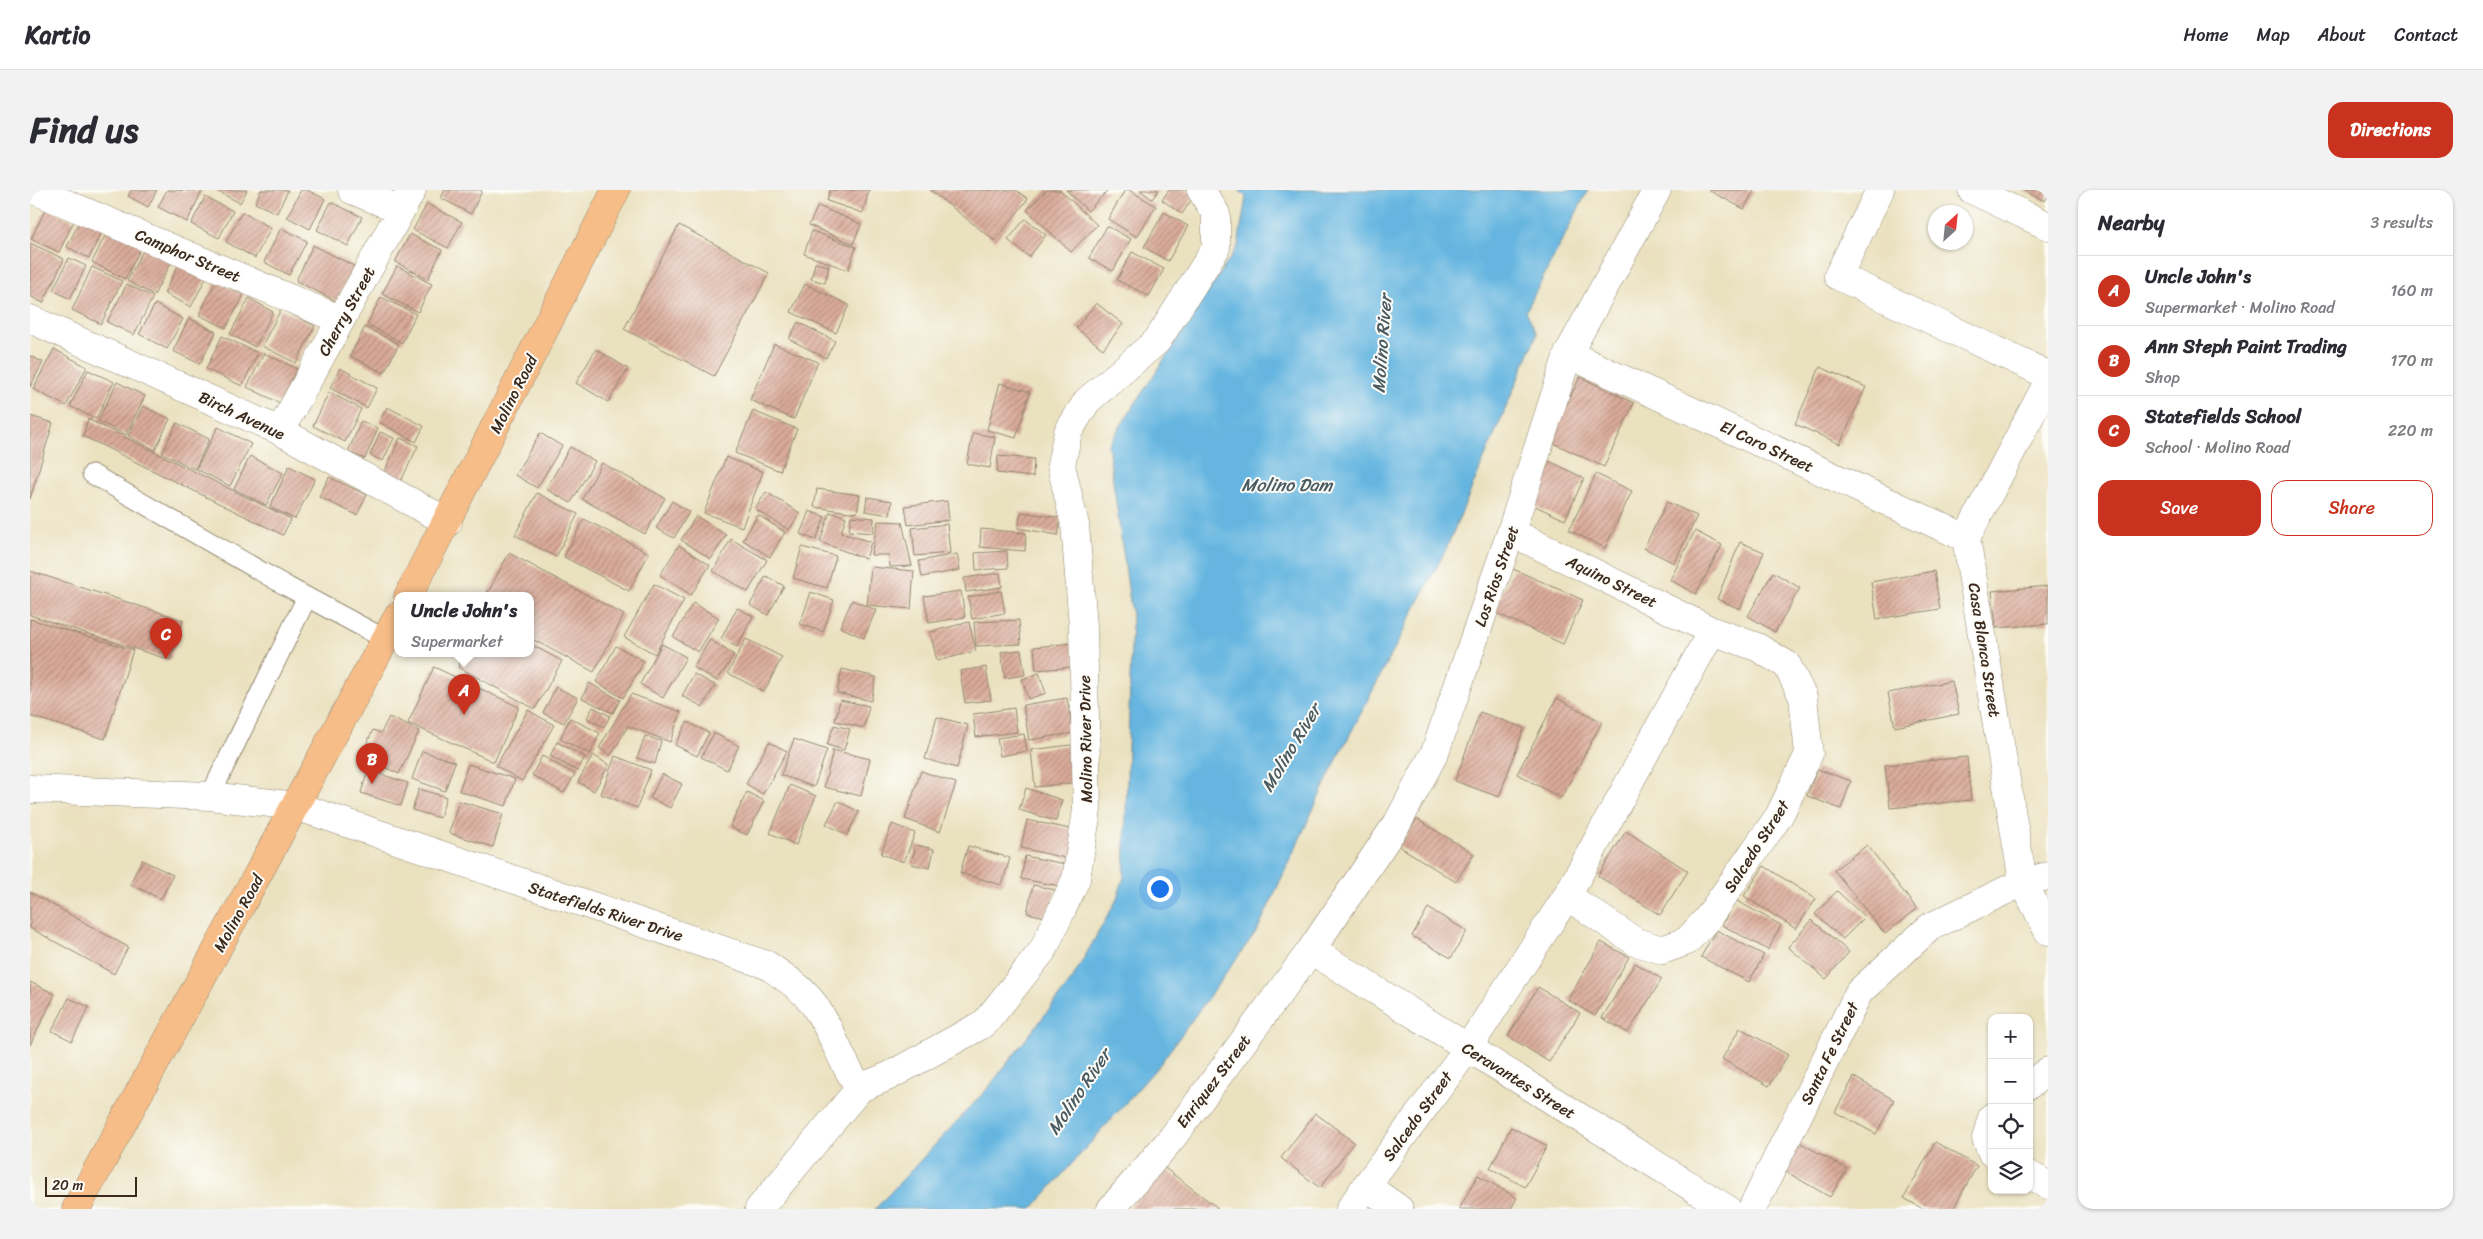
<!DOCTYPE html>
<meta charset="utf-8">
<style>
body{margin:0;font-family:Sriracha,sans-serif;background:#f2f2f3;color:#2b2b33}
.controls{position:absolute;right:15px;bottom:15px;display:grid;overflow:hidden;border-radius:10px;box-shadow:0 1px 4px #0004}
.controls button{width:45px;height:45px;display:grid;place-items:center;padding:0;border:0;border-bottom:1px solid #e1e1e2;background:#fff;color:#2b2b33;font:25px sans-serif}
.compass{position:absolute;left:1898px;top:15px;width:45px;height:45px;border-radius:50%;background:#fff;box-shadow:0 1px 4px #0004;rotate:27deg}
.scale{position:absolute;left:15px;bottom:12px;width:92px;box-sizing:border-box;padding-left:5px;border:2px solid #3b2a1e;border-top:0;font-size:14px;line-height:18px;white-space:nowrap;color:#3b2a1e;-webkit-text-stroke:4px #fdfcf7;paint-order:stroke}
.you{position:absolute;left:1129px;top:698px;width:18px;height:18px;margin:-12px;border:4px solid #fff;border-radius:50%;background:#1a73e8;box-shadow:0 0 0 8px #1a73e833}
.badge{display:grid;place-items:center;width:32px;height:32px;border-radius:50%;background:#c8321e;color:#fff;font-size:16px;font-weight:700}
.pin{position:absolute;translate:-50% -41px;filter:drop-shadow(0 1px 2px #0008)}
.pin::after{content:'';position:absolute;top:26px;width:18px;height:15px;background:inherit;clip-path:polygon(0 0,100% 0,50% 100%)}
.popup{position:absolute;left:364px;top:402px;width:140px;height:65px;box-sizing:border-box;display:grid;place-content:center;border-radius:10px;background:#fff;filter:drop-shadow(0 1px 4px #0005);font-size:16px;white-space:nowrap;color:#7c7c81}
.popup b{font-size:19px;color:#2b2b33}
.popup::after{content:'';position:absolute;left:50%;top:100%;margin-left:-10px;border:10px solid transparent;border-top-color:#fff}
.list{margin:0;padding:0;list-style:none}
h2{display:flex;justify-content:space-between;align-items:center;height:65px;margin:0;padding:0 20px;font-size:21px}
h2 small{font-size:16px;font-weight:400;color:#7c7c81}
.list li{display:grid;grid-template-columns:32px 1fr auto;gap:15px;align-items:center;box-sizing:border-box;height:70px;padding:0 20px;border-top:1px solid #e1e1e2}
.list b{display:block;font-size:19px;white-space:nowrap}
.list p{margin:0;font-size:16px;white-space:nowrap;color:#7c7c81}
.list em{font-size:16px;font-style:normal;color:#7c7c81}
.actions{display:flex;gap:10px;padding:15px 20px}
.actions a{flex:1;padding:11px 0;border:1px solid #c8321e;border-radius:15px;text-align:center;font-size:18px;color:#c8321e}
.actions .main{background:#c8321e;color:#fff}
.icon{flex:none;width:28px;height:28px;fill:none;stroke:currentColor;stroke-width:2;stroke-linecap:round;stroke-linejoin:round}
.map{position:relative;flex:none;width:2018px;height:1019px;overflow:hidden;border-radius:15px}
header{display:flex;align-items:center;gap:30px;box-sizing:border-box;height:70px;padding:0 25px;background:#fff;border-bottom:1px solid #e1e1e2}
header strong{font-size:24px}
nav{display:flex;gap:28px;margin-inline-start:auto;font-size:18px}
.intro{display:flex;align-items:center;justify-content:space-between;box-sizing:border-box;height:120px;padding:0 30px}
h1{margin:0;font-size:35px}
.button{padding:12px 22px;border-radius:15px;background:#c8321e;color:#fff;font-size:18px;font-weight:700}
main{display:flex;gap:30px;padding:0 30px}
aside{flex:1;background:#fff;border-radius:15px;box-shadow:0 1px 4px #0004}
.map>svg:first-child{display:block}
</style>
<header>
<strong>Kartio</strong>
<nav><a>Home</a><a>Map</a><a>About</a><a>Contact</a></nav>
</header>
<div class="intro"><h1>Find us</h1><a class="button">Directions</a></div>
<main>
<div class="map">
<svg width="2018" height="1019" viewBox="0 0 2018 1019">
<defs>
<pattern id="building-hatch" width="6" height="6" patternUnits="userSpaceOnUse" patternTransform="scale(1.25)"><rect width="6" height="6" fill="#daab9a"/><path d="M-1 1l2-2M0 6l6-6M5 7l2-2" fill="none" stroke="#b28b7d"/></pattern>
</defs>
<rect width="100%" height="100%" fill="#fdfcf7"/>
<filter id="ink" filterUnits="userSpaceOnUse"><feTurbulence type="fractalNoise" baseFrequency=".02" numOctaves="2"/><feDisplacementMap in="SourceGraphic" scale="10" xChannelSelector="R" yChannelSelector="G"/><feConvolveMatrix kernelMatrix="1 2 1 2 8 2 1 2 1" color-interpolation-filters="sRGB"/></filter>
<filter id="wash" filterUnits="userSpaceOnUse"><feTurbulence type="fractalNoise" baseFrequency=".0096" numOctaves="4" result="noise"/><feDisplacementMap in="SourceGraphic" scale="20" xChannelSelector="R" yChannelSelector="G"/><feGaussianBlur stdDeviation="1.12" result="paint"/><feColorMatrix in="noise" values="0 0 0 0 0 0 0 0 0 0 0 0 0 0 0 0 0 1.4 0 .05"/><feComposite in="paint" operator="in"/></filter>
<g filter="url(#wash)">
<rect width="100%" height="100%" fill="#eae1bf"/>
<path fill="#65b5e0" stroke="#50707f" d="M1209 0H1558L1496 121 1507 144 1416 359 1301 581 1228 739 1130 874 1002 1019H845L958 898 1041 791 1086 711 1094 687 1102 426 1078 255 1208 56 1216 7Z"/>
<g id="blocks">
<path fill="url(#building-hatch)" d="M101 0H127L118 17 98 6Z
M137 0 172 1 157 32 128 17Z
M185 0H217L210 13Z
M231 0H258L247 23 225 13Z
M271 0H277L295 9 280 39 257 27Z
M415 0H450L452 1 441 24 411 8Z
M800 0H839L833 23 797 11Z
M900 0H986L998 9 965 51Z
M1017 0H1030L1067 35 1041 62 997 20Z
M1036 0H1078L1058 21Z
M1095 0H1099L1126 16 1107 47 1078 29Z
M1110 0H1129L1122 9Z
M1139 0H1166L1167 1 1152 24 1132 10Z
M1678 0H1724L1714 19Z
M1992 0H2018V6L2015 11Z
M175 7 203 21 189 48 161 34Z
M301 12 332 27 318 56 287 40Z
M397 14 432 32 418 58 383 40Z
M788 16 831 34 823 54 779 35Z
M16 18 44 31 29 62 1 49Z
M212 22 241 38 225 68 196 52Z
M1134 22 1158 36 1138 71 1114 57Z
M53 24 75 35 59 68 37 57Z
M995 29 1016 45 999 67 978 50Z
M649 35 739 83 684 186 594 139Z
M1077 36 1101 49 1083 81 1059 68Z
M79 38 112 56 95 89 62 72Z
M251 38 277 51 259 85 234 72Z
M782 41 826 57 818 80 774 64Z
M380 44 412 60 398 89 365 72Z
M0 53 34 69 13 113 0 106Z
M117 53 144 67 124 105 97 91Z
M283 55 324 76 306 111 266 91Z
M1102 62 1134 79 1119 106 1087 90Z
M39 68 56 76 40 109 23 100Z
M150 72 177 86 161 117 134 103Z
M785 73 799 76 795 93 781 89Z
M367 76 402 94 388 122 352 104Z
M62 77 92 91 71 134 42 120Z
M186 91 214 105 196 138 169 125Z
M97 94 123 107 104 145 77 132Z
M775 94 819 115 806 143 761 122Z
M351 107 386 124 372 153 337 134Z
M219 108 243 122 225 157 200 144Z
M1066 113 1093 134 1073 159 1046 138Z
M125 114 153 129 137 159 109 144Z
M251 119 285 136 266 173 232 156Z
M159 128 186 142 170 174 143 161Z
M768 132 805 151 796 168 759 149Z
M335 137 369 154 354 183 320 166Z
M192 146 228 163 212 196 176 179Z
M744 154 788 172 764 229 720 210Z
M24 159 57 177 36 216 3 199Z
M566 159 598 179 578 212 546 193Z
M234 163 267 179 250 213 217 197Z
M0 166 13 172 0 197Z
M1790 177 1836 197 1810 254 1765 234Z
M310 178 347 198 337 218 300 198Z
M58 180 84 192 66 229 40 216Z
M1550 187 1604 213 1574 277 1519 251Z
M87 192 115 206 96 245 68 231Z
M970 193 1000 202 986 248 957 240Z
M299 202 331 219 315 252 283 236Z
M113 216 140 229 125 260 98 246Z
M357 217 394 236 386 252 349 232Z
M723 221 767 239 750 281 705 263Z
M0 226 23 233 0 309Z
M58 229 261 329 253 345 53 246Z
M331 231 348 238 335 269 318 262Z
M147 233 179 249 165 279 132 263Z
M188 237 221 254 200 296 166 279Z
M350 242 364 248 353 271 340 265Z
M510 243 532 256 507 298 485 285Z
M943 243 965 247 960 278 937 274Z
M370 248 388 256 371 291 354 283Z
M540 257 565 271 541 313 516 299Z
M220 266 253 283 236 315 204 299Z
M968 266 1004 269 1003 287 967 283Z
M696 267 733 282 712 337 674 323Z
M1519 271 1554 288 1535 330 1499 313Z
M572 273 635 308 615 344 552 309Z
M259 276 285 289 265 329 240 317Z
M1566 284 1602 301 1575 358 1539 340Z
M299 287 337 305 327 325 289 307Z
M787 299 830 305 827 323 784 317Z
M736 302 770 323 759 340 725 319Z
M507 303 548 324 526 367 485 345Z
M837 307 862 311 860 325 835 321Z
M642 311 659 322 644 348 626 338Z
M917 311 919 330 878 335 875 316Z
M1637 312 1667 326 1644 373 1614 358Z
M779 321 795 327 786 350 770 344Z
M800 322 816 327 811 343 841 352 836 369 790 352Z
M991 322 1031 328 1028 345 988 338Z
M728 325 755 342 740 367 713 350Z
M666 326 696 345 681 369 651 350Z
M821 326 844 328 843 343 819 341Z
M554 329 619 363 599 401 534 367Z
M848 331 872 332 882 376 860 377 859 365H841Z
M917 334 920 363 885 366 882 338Z
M951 339 996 343 995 361 950 357Z
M1665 341 1692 355 1666 404 1640 390Z
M701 349 737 370 718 402 683 381Z
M1710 352 1734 362 1710 419 1687 409Z
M649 355 680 375 661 405 630 385Z
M772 357 806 366 797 398 763 388Z
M977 361 978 378 946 380 945 363Z
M479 363 594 425 564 482 500 448V406H456Z
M927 364 930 380 892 387 889 371Z
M841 377 884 381 881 419 837 415Z
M1483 379 1553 410 1533 454 1464 422Z
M0 381 153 430 140 470 0 425Z
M1904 381 1910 419 1847 429 1841 392Z
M1743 382 1770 398 1745 442 1718 426Z
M970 383 972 397 936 402 934 388Z
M736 386 754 396 738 425 720 415Z
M624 394 654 410 625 464 594 447Z
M2018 396V434L1966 438 1962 401Z
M931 401 935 427 899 433 894 406Z
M971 401 975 423 942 429 938 407Z
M781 402 804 410 793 442 770 434Z
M822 410 846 420 834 448 810 437Z
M663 413 689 428 668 462 643 447Z
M707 418 723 426 707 457 691 449Z
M0 429 103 460 75 549 0 526Z
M989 430 991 454 946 456 944 432Z
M939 432 946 461 907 471 900 442Z
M716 449 752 467 734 502 698 483Z
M680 450 704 465 687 491 663 477Z
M1043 453 1045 477 1006 480 1004 457Z
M500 454 532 471 505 519 428 477 435 464H500Z
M632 454 656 467 633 508 610 494Z
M586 456 614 471 593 508 566 492Z
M991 460 995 485 975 488 971 462Z
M404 477 489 517 464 572 378 533Z
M956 477 961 510 935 513 930 481Z
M812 479 846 487 841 511 807 503Z
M1009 483 1016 503 998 509 992 489Z
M664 484 685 495 673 517 652 506Z
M1922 491 1929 524 1865 537 1858 503Z
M559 493 590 510 583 523 552 508Z
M526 497 548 508 534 533 513 523Z
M601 504 651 522 640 552 598 536 581 565 569 558Z
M1037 508 1043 543 999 550 993 515Z
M1527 508 1572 532 1531 608 1487 584Z
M810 510 839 516 834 538 805 531Z
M563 517 580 526 574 537 557 528Z
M984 518 987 542 946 547 943 524Z
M498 520 524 535 492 591 466 576Z
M1450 522 1494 538 1469 607 1425 591Z
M359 527 389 541 369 584 331 566 343 540 351 543Z
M907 527 938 535 927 578 895 569Z
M540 528 570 543 560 564 530 549Z
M657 532 679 543 667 566 645 555Z
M804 535 820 539 814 560 797 555Z
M684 543 709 556 697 580 671 567Z
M994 544 997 561 970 566 967 548Z
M615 546 631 551 625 574 607 568Z
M764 549 797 560 784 597 751 585Z
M527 552 555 567 547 581 520 566Z
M739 552 757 561 733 604 716 594Z
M1056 553 1060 591 1005 597 1001 560Z
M803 560 840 569 831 606 794 597Z
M392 561 425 572 415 601 382 589Z
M563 565 579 575 564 601 548 592Z
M512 566 545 584 534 603 502 585Z
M585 566 621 580 607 618 571 604Z
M1937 567 1941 610 1860 618 1855 575Z
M438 574 485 589 476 616 429 601Z
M1787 579 1821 591 1811 619 1777 606Z
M338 580 378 593 371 616 331 603Z
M891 581 926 593 910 642 875 629Z
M632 584 652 594 640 618 620 608Z
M760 595 786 606 766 655 740 643Z
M996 598 1032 610 1026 631 989 620Z
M389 599 416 607 410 628 382 620Z
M717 602 734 611 717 645 700 637Z
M429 611 473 624 463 657 419 643Z
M808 611 829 622 817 645 796 634Z
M1387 629 1444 664 1426 692 1369 656Z
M997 630 1050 641 1044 670 991 658Z
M862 634 885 643 874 672 851 664Z
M1596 641 1658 681 1630 725 1568 686Z
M886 655 904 659 900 678 881 674Z
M1837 655 1887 719 1855 744 1804 680Z
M938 656 980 668 972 695 930 683Z
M995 666 1040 675 1036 697 991 689Z
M112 670 143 685 131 709 100 694Z
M1734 676 1786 709 1766 739 1714 706Z
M1003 695 1025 700 1020 728 997 723Z
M1807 701 1835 727 1813 749 1785 724Z
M0 702 98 757 84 784 0 738Z
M1705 710 1751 735 1738 760 1692 735Z
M1398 718 1437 741 1421 768 1382 746Z
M1782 730 1819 762 1796 789 1758 757Z
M1686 740 1734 765 1719 792 1671 767Z
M1571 752 1599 767 1565 826 1538 810Z
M1605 773 1632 789 1598 843 1572 828Z
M0 792 25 804 0 855Z
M1508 797 1550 823 1519 872 1478 846Z
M39 808 59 817 42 851 22 841Z
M1710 838 1758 865 1739 896 1692 869Z
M1824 887 1864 910 1846 944 1805 922Z
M1285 923 1324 952 1290 998 1251 968Z
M1481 937 1517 956 1495 997 1460 978Z
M1769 952 1817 979 1800 1007 1753 980Z
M1905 952 1947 976 1923 1019H1893L1874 1008Z
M1132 976 1188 1018 1187 1019H1099Z
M1448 985 1487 1008 1481 1019H1429Z"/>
</g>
</g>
<g filter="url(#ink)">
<use href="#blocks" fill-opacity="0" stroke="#92866e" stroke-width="1"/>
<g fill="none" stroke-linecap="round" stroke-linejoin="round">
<defs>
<path id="service" d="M62 284 258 397 355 449
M180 606 277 407"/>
<path id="minor" d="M4 0 311 130
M322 0 371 20
M1850 0 1808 86 2018 185
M1942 0 2018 36
M0 129 250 241 418 332
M1538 164 1936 348
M2018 192 1936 348 1993 692 2018 741
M250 241 382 0
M1481 342 1682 441 1727 457 1757 475 1773 507 1779 564 1749 626 1677 729 1657 751 1632 760 1606 752 1537 706
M0 599 180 606 266 616
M1281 760 1697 1019
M1999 895 2018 881
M1962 927 1956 948 1962 963
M1999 985 2018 995
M1336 996 1438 858 1537 706 1682 441
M1081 1019 1142 948 1281 760 1368 632 1405 562 1481 342 1538 164 1627 0
M1320 1019 1336 996 1369 1019
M1722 1019 1829 802 1900 737 1993 692 2018 686"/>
<path id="tertiary" d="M266 616 737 775C756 788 776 800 788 821 805 846 810 872 830 898
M729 1019 830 898 859 886 955 833 1013 760 1046 689 1057 620 1053 436 1045 335 1031 275 1038 242 1057 211 1127 151 1186 58V24L1171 0"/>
<path id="primary" d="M378 406 586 0
M46 1019 368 426"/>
</defs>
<use href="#service" stroke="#92866e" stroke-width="21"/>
<use href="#minor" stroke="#92866e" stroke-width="29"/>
<use href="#tertiary" stroke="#92866e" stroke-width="29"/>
<use href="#primary" stroke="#92866e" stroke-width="29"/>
<use href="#service" stroke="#fff" stroke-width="19"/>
<use href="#minor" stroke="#fff" stroke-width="28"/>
<use href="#tertiary" stroke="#fff" stroke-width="28"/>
<use href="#primary" stroke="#f7bd88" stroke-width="28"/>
</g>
</g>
<g text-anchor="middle" stroke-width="4" stroke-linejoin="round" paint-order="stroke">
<g font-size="16" fill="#3b2a1e" stroke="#fdfcf7">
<text transform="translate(158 65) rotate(23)" y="6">Camphor Street</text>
<text transform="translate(316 121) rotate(-61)" y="6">Cherry Street</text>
<text transform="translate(483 204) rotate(-63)" y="6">Molino Road</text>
<text transform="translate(212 225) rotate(25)" y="6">Birch Avenue</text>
<text transform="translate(1737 256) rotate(25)" y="6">El Caro Street</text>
<text transform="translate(1466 386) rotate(-71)" y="6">Los Rios Street</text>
<text transform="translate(1582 391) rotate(26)" y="6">Aquino Street</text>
<text transform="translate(1955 460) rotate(81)" y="6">Casa Blanca Street</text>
<text transform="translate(1055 549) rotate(-91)" y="6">Molino River Drive</text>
<text transform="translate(1726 656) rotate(-57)" y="6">Salcedo Street</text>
<text transform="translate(576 721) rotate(18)" y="6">Statefields River Drive</text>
<text transform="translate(208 723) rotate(-61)" y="6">Molino Road</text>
<text transform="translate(1799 863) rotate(-64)" y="6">Santa Fe Street</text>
<text transform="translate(1489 890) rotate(32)" y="6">Ceravantes Street</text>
<text transform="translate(1183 891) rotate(-53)" y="6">Enriquez Street</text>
<text transform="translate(1387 926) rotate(-54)" y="6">Salcedo Street</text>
</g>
<g font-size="18" font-style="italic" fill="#4a5b62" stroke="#fdfcf7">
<text transform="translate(1352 154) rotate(-86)" y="6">Molino River</text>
<text x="1257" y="301">Molino Dam</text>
<text transform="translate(1261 558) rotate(-59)" y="6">Molino River</text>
<text transform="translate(1049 902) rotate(-56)" y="6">Molino River</text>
</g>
</g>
</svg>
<div class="controls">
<button>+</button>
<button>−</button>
<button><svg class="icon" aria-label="locate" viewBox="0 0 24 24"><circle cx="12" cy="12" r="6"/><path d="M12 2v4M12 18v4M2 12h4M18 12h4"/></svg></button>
<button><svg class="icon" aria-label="layers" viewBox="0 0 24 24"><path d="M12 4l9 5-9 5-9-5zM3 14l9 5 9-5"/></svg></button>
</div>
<svg class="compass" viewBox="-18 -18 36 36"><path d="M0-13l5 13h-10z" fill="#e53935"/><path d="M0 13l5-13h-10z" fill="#7c7c81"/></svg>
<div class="scale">20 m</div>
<div class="you"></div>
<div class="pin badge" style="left:434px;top:525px">A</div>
<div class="popup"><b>Uncle John's</b>Supermarket</div>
<div class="pin badge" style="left:342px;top:594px">B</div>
<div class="pin badge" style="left:136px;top:469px">C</div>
</div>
<aside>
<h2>Nearby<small>3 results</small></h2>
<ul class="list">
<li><span class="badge">A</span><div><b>Uncle John's</b><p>Supermarket · Molino Road</p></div><em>160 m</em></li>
<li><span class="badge">B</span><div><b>Ann Steph Paint Trading</b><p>Shop</p></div><em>170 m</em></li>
<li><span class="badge">C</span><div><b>Statefields School</b><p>School · Molino Road</p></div><em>220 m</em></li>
</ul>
<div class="actions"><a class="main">Save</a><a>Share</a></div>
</aside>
</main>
